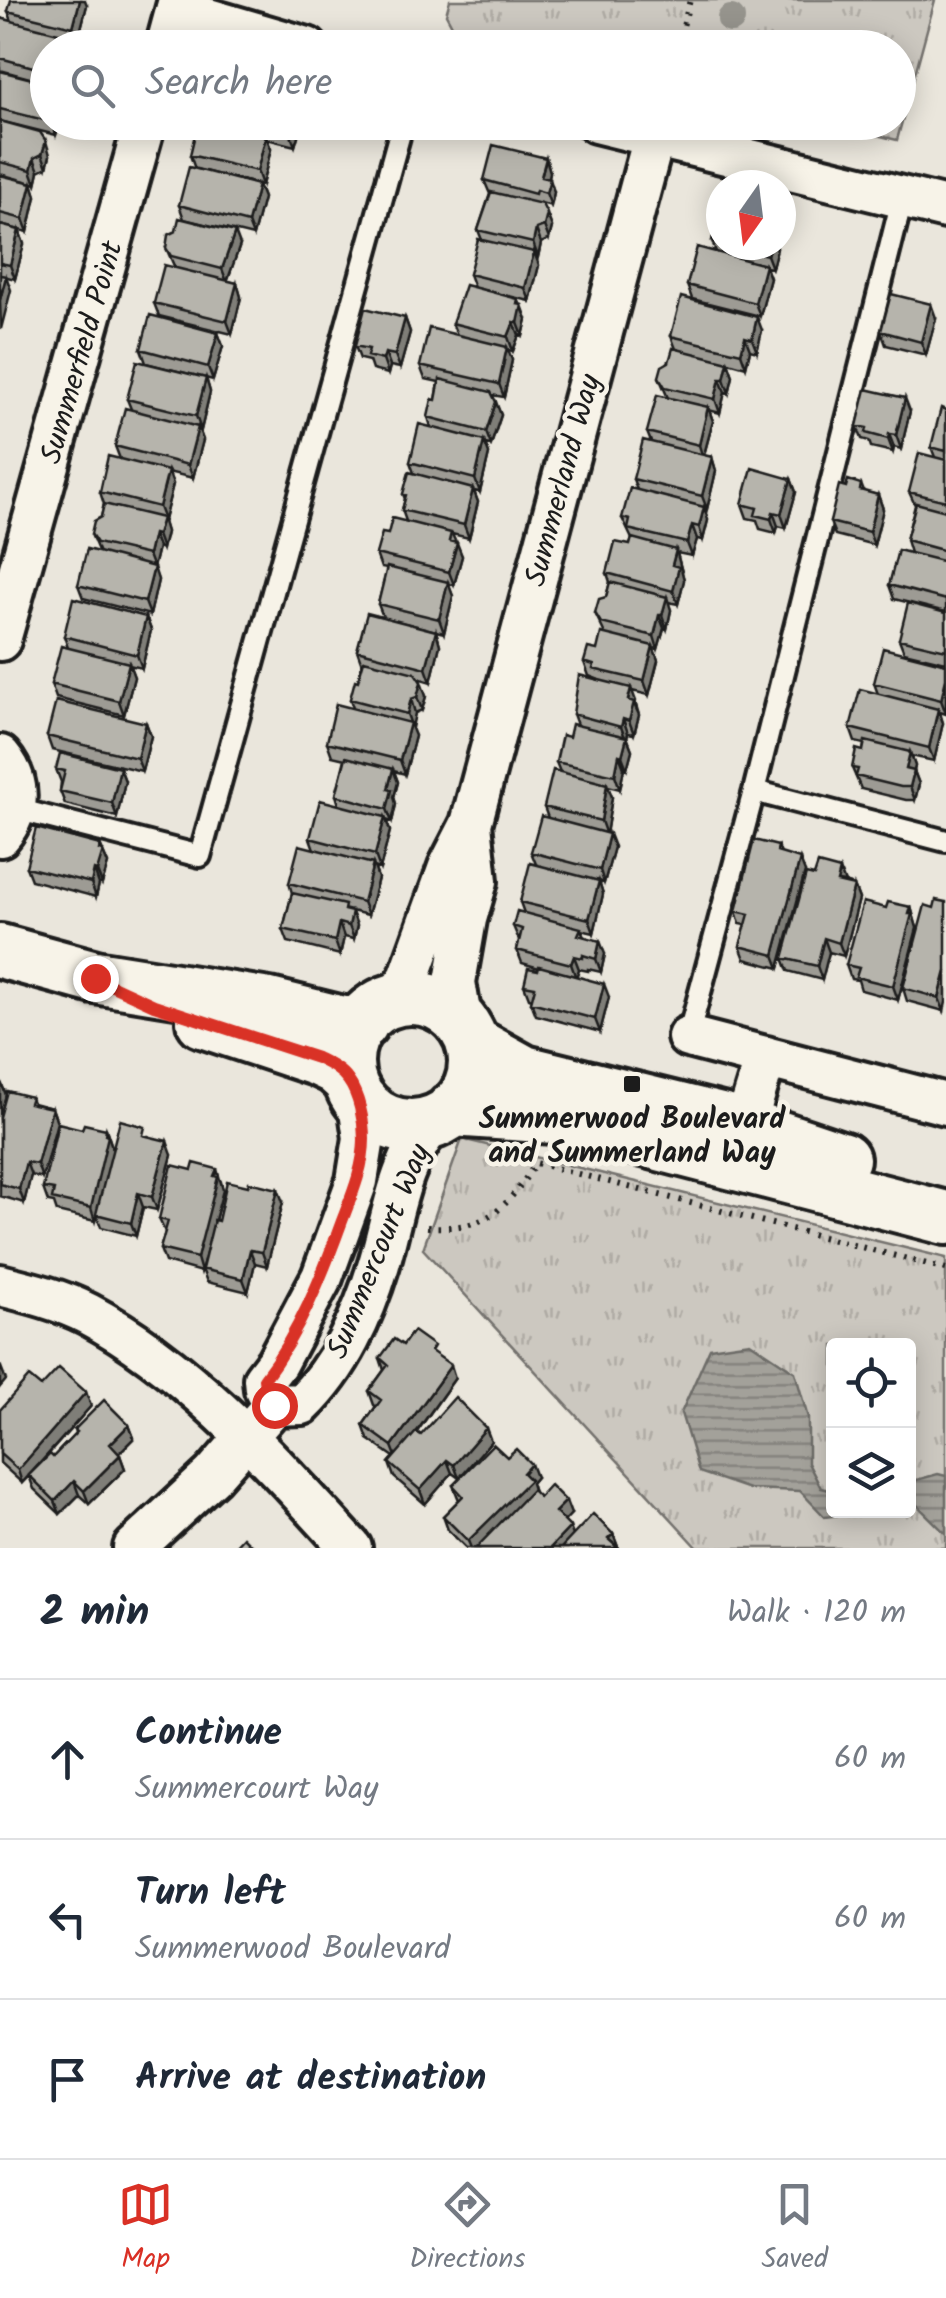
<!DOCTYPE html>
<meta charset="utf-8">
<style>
body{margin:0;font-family:Kalam,sans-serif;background:#f6f6f7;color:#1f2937}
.controls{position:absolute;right:30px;bottom:30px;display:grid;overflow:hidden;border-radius:10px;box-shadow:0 5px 25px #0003}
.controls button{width:90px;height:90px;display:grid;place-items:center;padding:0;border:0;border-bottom:2px solid #e0e1e3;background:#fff;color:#1f2937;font:50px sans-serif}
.compass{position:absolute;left:706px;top:170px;width:90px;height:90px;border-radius:50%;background:#fff;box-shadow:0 5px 25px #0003;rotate:194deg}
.stop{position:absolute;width:30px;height:30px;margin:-22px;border:8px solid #d93025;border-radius:50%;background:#fff}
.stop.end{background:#d93025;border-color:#fff;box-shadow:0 2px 10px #0008}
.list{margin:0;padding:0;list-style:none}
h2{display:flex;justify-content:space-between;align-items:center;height:130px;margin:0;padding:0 40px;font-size:42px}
h2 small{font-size:32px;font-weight:400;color:#747a83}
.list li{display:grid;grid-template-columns:65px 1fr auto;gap:30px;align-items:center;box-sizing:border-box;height:160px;padding:0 40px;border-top:2px solid #e0e1e3}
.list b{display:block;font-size:38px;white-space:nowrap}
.list p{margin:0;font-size:32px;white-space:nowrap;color:#747a83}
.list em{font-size:32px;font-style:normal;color:#747a83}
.icon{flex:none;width:55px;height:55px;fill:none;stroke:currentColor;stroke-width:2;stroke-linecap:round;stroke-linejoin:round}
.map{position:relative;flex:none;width:946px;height:1548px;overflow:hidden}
.search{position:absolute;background:#fff;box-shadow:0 5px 25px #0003;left:30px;right:30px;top:30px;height:110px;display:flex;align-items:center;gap:25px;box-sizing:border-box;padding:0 35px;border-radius:55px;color:#747a83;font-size:38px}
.sheet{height:610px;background:#fff}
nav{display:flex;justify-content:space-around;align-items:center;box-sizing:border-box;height:140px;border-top:2px solid #e0e1e3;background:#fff;font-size:28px;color:#747a83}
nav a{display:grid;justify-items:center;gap:5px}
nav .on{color:#d93025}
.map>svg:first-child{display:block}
</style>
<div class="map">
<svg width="946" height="1548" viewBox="0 0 946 1548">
<defs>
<pattern id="park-tufts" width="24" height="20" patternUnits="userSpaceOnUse" patternTransform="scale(2.5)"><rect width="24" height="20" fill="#ccc8c0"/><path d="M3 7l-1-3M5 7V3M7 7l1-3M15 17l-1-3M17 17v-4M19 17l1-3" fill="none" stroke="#afaba4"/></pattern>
<pattern id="water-rules" width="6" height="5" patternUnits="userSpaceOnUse" patternTransform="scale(2.5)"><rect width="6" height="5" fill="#a3a19a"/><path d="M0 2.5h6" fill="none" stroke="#84827d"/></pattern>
</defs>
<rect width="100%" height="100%" fill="#eae6dc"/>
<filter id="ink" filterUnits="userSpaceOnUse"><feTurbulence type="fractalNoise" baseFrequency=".01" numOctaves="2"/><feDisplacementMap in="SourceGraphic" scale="20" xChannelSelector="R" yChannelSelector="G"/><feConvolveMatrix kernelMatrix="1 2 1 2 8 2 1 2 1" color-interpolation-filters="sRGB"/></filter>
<g filter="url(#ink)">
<path fill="url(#park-tufts)" stroke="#74726e" stroke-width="2.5" fill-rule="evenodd" d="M450 0H935L897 140 827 123 898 122V48L528 47 454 29 446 14Z
M462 1139 946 1258V1548H698L423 1249ZM834 1346H908V1510H834Z"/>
<path fill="url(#water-rules)" stroke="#6d6c68" stroke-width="2.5" d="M750 1342 795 1372 808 1418V1463L821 1488 833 1491 834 1510 871 1511 825 1517 800 1491 749 1489 699 1472 681 1413 710 1348Z
M938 1474 946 1476V1534L917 1505 909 1506V1482Z"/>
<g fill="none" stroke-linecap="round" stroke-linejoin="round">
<defs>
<path id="service" d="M754 791 946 841
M16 809 200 856 403 122
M688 1037 754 791 903 196"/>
<path id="minor" d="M177 10 307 48
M166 48 179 0
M596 122 946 208
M0 640 145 122
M0 756C21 781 21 811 0 836
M471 824 654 137
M395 998 409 978 449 867 471 824 477 881 466 919 455 982 462 1025
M688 1037 946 1104
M745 1126 766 1057
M0 1285C29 1292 61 1300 88 1314 190 1368 274 1464 351 1548
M274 1405 265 1389 264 1379 277 1362 322 1277 357 1181 364 1138 358 1097
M134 1548 213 1475 274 1405 302 1404C341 1366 363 1316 379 1264 395 1210 397 1167 434 1121"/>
<path id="tertiary" d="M0 951 95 977 269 1005 342 1023H362
M347 1062a64 64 0 1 1 128 0a64 64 0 1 1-128 0Z
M203 1021 317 1059 336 1068 348 1079
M472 1043 524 1072 745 1126 843 1159
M452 1110 555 1117 946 1218"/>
</defs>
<use href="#service" stroke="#1c1c1c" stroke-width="28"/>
<use href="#minor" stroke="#1c1c1c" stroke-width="48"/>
<use href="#tertiary" stroke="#1c1c1c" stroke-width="60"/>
<path stroke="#1c1c1c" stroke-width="6" stroke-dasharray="2.5 8" stroke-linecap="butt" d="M678 45 690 0
M427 1227C488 1230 504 1211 536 1163L946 1269"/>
<use href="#service" stroke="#f7f3e8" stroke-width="20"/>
<use href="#minor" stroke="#f7f3e8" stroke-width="40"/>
<use href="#tertiary" stroke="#f7f3e8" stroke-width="52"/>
</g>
<circle fill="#96948d" cx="731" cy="19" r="14"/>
<path fill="#9d9b94" stroke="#1c1c1c" stroke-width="2.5" d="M87 5 78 40 63 37 66 45 48 48V83L0 70V18L12 21 8 11Z
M0 71 48 83V122H60L56 135 0 121Z
M0 121 50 155 47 167 39 171 36 184 0 174Z
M221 122H302L295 146 267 139 271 149 262 185 195 169 190 155 222 125Z
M546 158 550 172 549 178 554 192 551 206 541 203 552 227 549 239 541 243 538 257 535 256 539 265 530 301 474 288 469 274 482 240 478 230 490 194 484 180Z
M0 175 32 183 36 196 28 232 0 225Z
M258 185 263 198 253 236 184 219 179 205Z
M721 206V245H776L777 248 772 268 766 267 770 278 760 316 692 299 687 285 716 252 712 241Z
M0 225 19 230 24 244 15 279 0 275Z
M240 245 227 281 237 283 241 297 232 334 159 316 154 303 175 268 166 248Z
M520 305H522L527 319 523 336 519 335 513 351 508 350 512 360 504 397 492 395 501 415 491 445 485 444 489 454 480 492 474 491 478 502 469 538 452 534 462 556 454 585 448 584 453 596 444 633 400 622 436 631 440 645 431 682 418 678 426 696 422 710 415 713 411 728 415 736 405 774 394 771 398 782 394 797 396 804 392 822 386 820 390 831 380 869 374 867 378 878 368 915 347 910 357 925 354 939 344 937 340 955 288 942 283 929 292 893 289 883 314 849 310 838 339 805 336 795 345 759 332 756 327 742 353 708 350 699 358 681 362 664 357 650 383 617 378 604 387 569 381 568 376 554 388 534 406 521 402 510 405 499 403 494 414 473 410 462 431 427 428 417 436 400 439 382 425 379 420 366 457 335 452 323Z
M405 318 410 332 400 368 390 366 388 374 372 370 369 361 360 359 355 346Z
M936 318 926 355 886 345 881 331Z
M762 330 757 352 750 350 746 367 725 361 728 362 733 376 729 393 725 392 720 413 709 410 713 421 704 455 712 457 716 471 707 509H704L708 520 703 540 697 539 692 556 677 553 684 580 678 604 668 602 671 610 667 629 664 628 658 649 653 648 658 660 649 695 632 691 639 715 634 734 628 733 627 737 632 750 627 769 624 768 620 789 608 786 612 797 606 833 614 847 604 883 599 881 603 894 594 933 581 930 584 937 605 954 601 972 588 969V971L579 969 576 976 609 997 600 1032 536 1015 531 1002 532 999 529 998 524 985 539 968 522 963 517 950 519 940 513 926 524 913 520 902 536 864 531 852 548 818 544 807 560 772 556 762 577 725 573 714 597 679 589 676 584 662 597 650 605 634 595 613 606 597 610 582 607 573 630 545 632 539 622 518 637 490 633 479 651 442 647 432 668 398 659 377 676 349 671 336Z
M218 333 223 346 213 380 146 363 141 349Z
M206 378 210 392 201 430 199 429 203 440 193 478 168 472 173 484 164 520H162L166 532 162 549 158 547 153 567 158 580 150 615 83 598 78 585 99 553 91 534 101 517 104 504 100 492 120 459 115 446 131 409 127 399Z
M946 410V612L894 599 889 585 910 553 906 540 915 505 909 492 935 457 931 447Z
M910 411 901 449 894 447 893 452 871 447 869 441 862 439 857 426Z
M791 479 796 492 786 528 778 526 776 533 760 529 757 520 747 518 742 504Z
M861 484 864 492 878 495 883 509 874 545 835 535 830 522 846 487Z
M946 613V662L904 652 899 639Z
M146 617 151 630 142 668 129 665 134 677 124 715 56 698 51 684 68 648 64 636Z
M946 664V714L940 712 943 723 934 761 911 756 915 766 914 771 919 784 915 800H906L861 789 852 768 863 751 864 744 855 742 850 728 878 694 874 683Z
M146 723 151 736 142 771 52 750 47 736Z
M120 768 125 781 117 817 65 804 60 791 61 782 56 769Z
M100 845 108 864 102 884H99L96 897 31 880 26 867Z
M778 846 781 854 805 872 779 968 745 959 740 946 746 925 740 924 736 911Z
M845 883 854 886 859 899 844 956 829 952 822 980 788 971 783 958Z
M911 907 917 928 898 1000 861 990 858 980 851 979 846 965 886 908Z
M934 908 944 1011 907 1001 903 988Z
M0 1081 6 1094 31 1097 33 1103 52 1108 57 1122 42 1178 31 1175 24 1203 0 1196Z
M82 1129H106L113 1150 148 1136 172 1155 157 1210 143 1207 136 1236 101 1227 97 1216 95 1221 57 1212 54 1203 48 1202 43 1188Z
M221 1182 223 1190 215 1220 218 1221 283 1202 267 1266 255 1263 248 1292 207 1282 202 1269 201 1272 165 1262 160 1249 165 1232 159 1219Z
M403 1345 438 1356 455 1378 417 1432 421 1435 491 1441 459 1478 452 1473 425 1504 394 1477 389 1463 394 1457 368 1439 363 1425 376 1406 374 1405 369 1391 384 1370 380 1358Z
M41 1387 91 1406 32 1473 53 1457 75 1434 74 1430 129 1425 134 1438 119 1453 125 1469 89 1504 79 1495 60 1514 34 1489 29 1476 22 1483 0 1463V1410Z
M507 1457 536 1477 531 1483 534 1493 539 1497 571 1514 564 1521 573 1535 613 1534 618 1547 466 1548 448 1530 443 1516 459 1500 453 1485Z"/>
<path fill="#7f7e78" stroke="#1c1c1c" stroke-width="2.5" d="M80 0H85L87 5 78 40 73 27Z
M52 122H60L56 135Z
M293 122H302L295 146 290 133Z
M266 136 271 149 262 185 257 171Z
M46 141 50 155 47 167 42 154Z
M34 158 39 171 36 184 31 170Z
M546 158 550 172 546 190 541 177Z
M550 179 554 192 551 206 546 193Z
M32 183 36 196 28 232 23 219Z
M258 185 263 198 253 236 248 223Z
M547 214 552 227 549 239 544 226Z
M536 229 541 243 538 257 533 243Z
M19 230 24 244 15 279 10 265Z
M235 232 240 245 227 282 222 269Z
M770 245H776L777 248 772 268 767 255Z
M534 252 539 265 530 301 525 288Z
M765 265 770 278 760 316 755 303Z
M6 276 11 290 1 329 0 300Z
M237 283 241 297 232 334 227 321Z
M518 299 527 319 523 336 518 323Z
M931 304 936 318 926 355 921 342Z
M757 317 762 330 757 352 752 339Z
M405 318 410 332 400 368 395 355Z
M514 322 519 335 513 351 508 337Z
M218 333 223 346 213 380 208 367Z
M745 337 750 350 746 367 741 353Z
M507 347 512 360 504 397 499 384Z
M385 353 390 366 388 374 383 360Z
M728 362 733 376 729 393 724 379Z
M206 378 210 392 201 430 196 416Z
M720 379 725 392 720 413 715 399Z
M905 398 910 411 901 449 896 435Z
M496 402 501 415 491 445 486 432Z
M708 407 713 421 703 458 699 445Z
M198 427 203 440 193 478 188 465Z
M889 434 894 447 893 452 888 439Z
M484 441 489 454 480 492 475 479Z
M712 457 716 471 707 509 702 496Z
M168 471 173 484 164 520 159 507Z
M791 479 796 492 786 528 781 514Z
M473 489 478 502 469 538 464 525Z
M878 495 883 509 874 545 869 532Z
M704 507 708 520 703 540 699 527Z
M773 512 778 526 776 533 771 519Z
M162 518 166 532 162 549 157 535Z
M692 525 697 539 692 556 687 543Z
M153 534 158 547 153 568 148 555Z
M457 543 462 556 454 585 449 572Z
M676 550 684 580 678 604 673 591 672 565Z
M154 567 158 580 150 615 145 602Z
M448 582 453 596 444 633 439 619Z
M667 597 671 610 667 629 662 615Z
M659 615 664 628 658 649 654 636Z
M146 617 151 630 142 668 137 655Z
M436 631 440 645 431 682 426 668Z
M653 646 658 660 649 695 644 681Z
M129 663 134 677 124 715 119 701Z
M946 679V714L941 700Z
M421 682 426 696 422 710 417 697Z
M631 688 636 701 635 706 639 715 634 734 629 721 628 700Z
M411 699 415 713 412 728 407 714Z
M938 709 943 723 934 761 929 748Z
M623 719 628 733 626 740 621 727Z
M146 723 151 736 142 771 137 758Z
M410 723 415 736 405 774 400 760Z
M627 737 632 750 627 769 622 756Z
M910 752 915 766 911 782 906 769Z
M619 755 624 768 620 789 615 775Z
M120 768 125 781 117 817 112 803Z
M393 769 398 782 394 797 396 804 392 822 387 809 388 789Z
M914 771 919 784 915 800 910 787Z
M607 784 612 797 606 835 601 821Z
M385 817 390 831 380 869 375 855Z
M609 834 614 847 604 883 600 870Z
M100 845 108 864 102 884 97 871Z
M800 859 805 872 779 968 774 955Z
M373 864 378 878 368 915 363 902Z
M94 870 99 884 96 897 91 883Z
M840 870 845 883 837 882Z
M599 881 603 894 594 933 589 919Z
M854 886 859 899 844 956 839 943Z
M911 907 917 928 898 1000 893 986Z
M352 912 357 925 354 939 349 926Z
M339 923 344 937 340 955 335 941Z
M824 938 829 952 822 980 817 966Z
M600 941 605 954 601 972 596 959Z
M574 956 579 969 576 978 571 964Z
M946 971V1002L944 1011 939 998Z
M604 984 609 997 600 1032 595 1019Z
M1 1082 6 1095 0 1120V1087Z
M52 1108 57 1122 42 1178 37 1164Z
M106 1129 113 1150 95 1221 91 1208Z
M167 1141 172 1155 157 1210 152 1197Z
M26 1162 31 1175 24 1203 19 1189Z
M217 1169 223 1190 201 1272 197 1258Z
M278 1189 283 1202 267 1266 262 1252Z
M138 1193 143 1207 136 1236 131 1223Z
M250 1250 255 1263 248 1292 243 1279Z
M451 1365 455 1378 397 1459 392 1446Z
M1 1367 6 1380 0 1387V1368Z
M86 1392 91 1406 22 1483 18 1470Z
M129 1425 134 1438 115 1457 110 1444Z
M486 1428 491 1441 459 1478 454 1465Z
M120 1455 125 1469 89 1504 84 1491Z
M447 1460 452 1473 425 1504 420 1490Z
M531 1464 536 1477 531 1483 534 1493 480 1548H471L468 1541Z
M74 1481 79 1495 60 1514 55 1501Z
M566 1501 571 1514 560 1526 555 1512Z
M570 1527 575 1541 568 1548H550Z
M613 1534 618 1547 608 1539Z"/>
<path fill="#b6b4ac" stroke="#1c1c1c" stroke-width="2.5" d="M11 0H80L73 27 8 11Z
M0 18 62 34 60 43 68 45V48H48V71L0 58Z
M0 71 48 83V121L0 109Z
M0 121 40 132 46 141 42 154 34 158 31 170 0 162Z
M198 122H212L266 136 257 171 190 155Z
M249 122H293L290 133Z
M493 145 546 158 541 177 550 179 546 193 536 190 535 194 484 180Z
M189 167 258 185 248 223 179 205Z
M0 175 32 183 23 219 0 213Z
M491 192 542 204 547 214 544 226 536 229 533 243 478 230Z
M721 206V244L712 241Z
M179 218 235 232 222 269 171 256 166 248 168 235 176 231Z
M0 225 19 230 10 265 0 263Z
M478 239 534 252 525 288 469 274Z
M727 245H770L767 255Z
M697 247 765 265 755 303 687 285Z
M164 265 237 283 227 321 154 303Z
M0 275 6 276 0 300Z
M465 285 518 299 517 304 522 305 518 323 514 322 508 337 452 323Z
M891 294 931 304 921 342 881 331Z
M681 297 757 317 752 339 745 337 741 353 671 336Z
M365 308 405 318 395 355 385 353 383 360 367 356 369 349 355 346Z
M150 315 218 333 208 367 141 349Z
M429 328 507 347 499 384 420 366Z
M673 348 728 362 724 379H720L715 399 665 387 659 377 662 366 669 362Z
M137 361 206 378 196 416 127 399Z
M440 379 491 392 496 402 486 432 428 417 432 399 436 400Z
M866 389 905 398 896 435 889 434 888 439 866 433 867 428 857 426Z
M657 395 708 407 699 445 647 432Z
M125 408 198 427 188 465 115 446Z
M941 408 946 410V451L931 447Z
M419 424 484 441 475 479 410 462Z
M643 440 712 457 702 496 633 479Z
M919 453 946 460V501L909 492Z
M108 456 168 471 159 507 100 492Z
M752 468 791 479 781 514 773 512 771 519 755 515 757 508 742 504Z
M409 472 473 489 464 525 402 510 406 495 403 494Z
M848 480 861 484 860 490 878 495 869 532 830 522 839 485 846 487Z
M630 488 704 507 699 527 692 525 687 543 628 529 630 520 622 518Z
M916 503 946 511V551L906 540Z
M104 504 162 518 157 535 153 534 148 555 97 543 91 534 94 521 101 517Z
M392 518 451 533 449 541 457 543 449 572 376 554 382 533 388 534Z
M632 538 676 550 672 565 679 567 673 591 607 573 615 542 630 545Z
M87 549 154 567 145 602 78 585Z
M898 550 946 562V600L889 585Z
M387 567 448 582 439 619 378 604Z
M610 582 667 597 662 615H659L654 636 601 623 595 613 599 599 606 597Z
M73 598 146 617 137 655 64 636Z
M908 603 946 613V650L899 639Z
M367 613 436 631 426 668 357 650Z
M601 633 653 646 644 681 593 669 594 665 584 662 588 648 597 650Z
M61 646 129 663 119 701 51 684Z
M883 648 946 664V679L941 700 874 683Z
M364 660 415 673 421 682 417 697 411 699 407 714 350 699 355 680 358 681Z
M579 675 631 688 628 700 634 702 629 721 623 719 621 727 573 714Z
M860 689 938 709 929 748 850 728Z
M56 701 146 723 137 758 47 736Z
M336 704 410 723 400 760 327 742Z
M572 724 627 737 622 756 619 755 615 775 556 762 562 735 569 737Z
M865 741 910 752 906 769 914 771 910 787H901L856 776 858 769 852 768 856 749 863 751Z
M60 753 120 768 112 803 60 791 65 771 56 769Z
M346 757 393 769 388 789 392 790 387 809 336 795Z
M553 770 607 784 601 821 544 807Z
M320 800 385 817 375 855 310 838Z
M541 816 609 834 600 870 531 852Z
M36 828 100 845 99 850 103 851 97 871 94 870 91 883 26 867Z
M754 840 778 846 777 852 800 859 774 955 740 946 749 914 736 911Z
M299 845 373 864 363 902 289 883Z
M530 863 599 881 589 919 520 902Z
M818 864 840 870 837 882 854 886 839 943 824 938 817 966 783 958 806 874 814 876Z
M292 893 345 905 344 910 352 912 349 926 339 923 335 941 283 929Z
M936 900 946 902V971L939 998 903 988 925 905 934 908Z
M863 902 886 908 888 902 911 907 909 914H912L893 986 856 977 859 968 846 965Z
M517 911 581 928 578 935 600 941 596 959 583 955V958L574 956 571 964 517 950 522 929 513 926Z
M539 966 604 984 595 1019 531 1002 535 987 524 985 528 968 538 970Z
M7 1091 31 1097 29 1103 52 1108 37 1164 26 1162 19 1189 0 1184V1117Z
M120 1120 145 1127 143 1135 167 1141 152 1197 138 1193 131 1223 96 1214Z
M58 1123 82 1129 84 1124 106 1129 105 1135 108 1136 91 1208 52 1199 54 1190 43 1188Z
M194 1163 217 1169 214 1176 218 1177 197 1258 160 1249 168 1221 159 1219 172 1165 192 1170Z
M227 1181 248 1186 249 1182 278 1189 262 1252 250 1250 243 1279 202 1269 214 1220 218 1221Z
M413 1331 434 1346 431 1351 451 1365 392 1446 363 1425 381 1400 369 1391 388 1365 380 1358 394 1339 403 1345Z
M59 1368 86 1392 18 1470 0 1454V1410L29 1377 41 1387Z
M455 1397 486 1428 454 1465 447 1460 420 1490 389 1463 416 1432 421 1435Z
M104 1400 129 1425 110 1444 120 1455 84 1491 74 1481 55 1501 29 1475 50 1454 53 1457 77 1432 74 1430Z
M493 1444 507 1457 516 1449 531 1464 523 1473 530 1480 468 1541 443 1516 463 1496 453 1485Z
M550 1485 566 1501 555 1512 570 1527 550 1548H476L532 1490 539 1497Z
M593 1514 613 1534 608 1539 618 1548H561Z
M243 1537 254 1548H233Z"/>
</g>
<g fill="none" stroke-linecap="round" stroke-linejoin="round" filter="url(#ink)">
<path stroke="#d93025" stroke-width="12" d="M95 978 154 1005 317 1058C329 1064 340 1069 348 1080 359 1095 364 1120 364 1139 364 1167 352 1195 342 1221 322 1276 300 1332 264 1379L265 1389 274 1405"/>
</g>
<rect fill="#1c1c1c" stroke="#f7f3e8" stroke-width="4" x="622" y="1074" width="20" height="20" rx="5"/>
<g text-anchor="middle" stroke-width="9" stroke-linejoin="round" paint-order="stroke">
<g font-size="30" fill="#1c1c1c" stroke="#f7f3e8">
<text transform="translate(81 352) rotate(-74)" y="10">Summerfield Point</text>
<text transform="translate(562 480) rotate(-75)" y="10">Summerland Way</text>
<text transform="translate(378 1251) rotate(-68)" y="10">Summercourt Way</text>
</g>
<g font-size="30" font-weight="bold" fill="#1c1c1c" stroke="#f7f3e8">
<text x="632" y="1128">Summerwood Boulevard<tspan x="632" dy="34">and Summerland Way</tspan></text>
</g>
</g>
</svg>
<div class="controls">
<button><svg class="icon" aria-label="locate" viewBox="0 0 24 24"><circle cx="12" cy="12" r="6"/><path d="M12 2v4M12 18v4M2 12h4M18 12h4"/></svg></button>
<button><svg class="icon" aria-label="layers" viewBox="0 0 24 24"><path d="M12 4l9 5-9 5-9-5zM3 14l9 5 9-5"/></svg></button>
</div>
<svg class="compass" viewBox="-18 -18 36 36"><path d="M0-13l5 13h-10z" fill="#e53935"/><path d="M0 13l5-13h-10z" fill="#747a83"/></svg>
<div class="stop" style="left:274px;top:1405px"></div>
<div class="stop end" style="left:95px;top:978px"></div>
<div class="search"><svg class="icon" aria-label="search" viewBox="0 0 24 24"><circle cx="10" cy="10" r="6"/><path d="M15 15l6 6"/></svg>Search here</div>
</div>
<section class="sheet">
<h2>2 min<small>Walk · 120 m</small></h2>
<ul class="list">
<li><svg class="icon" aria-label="ahead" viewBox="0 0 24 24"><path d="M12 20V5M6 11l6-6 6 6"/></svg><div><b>Continue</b><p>Summercourt Way</p></div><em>60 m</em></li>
<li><svg class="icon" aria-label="left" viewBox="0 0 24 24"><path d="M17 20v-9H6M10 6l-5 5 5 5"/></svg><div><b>Turn left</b><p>Summerwood Boulevard</p></div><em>60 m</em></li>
<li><svg class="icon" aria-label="arrive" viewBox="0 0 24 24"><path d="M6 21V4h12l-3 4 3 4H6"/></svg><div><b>Arrive at destination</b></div></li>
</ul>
</section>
<nav>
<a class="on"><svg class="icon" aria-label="map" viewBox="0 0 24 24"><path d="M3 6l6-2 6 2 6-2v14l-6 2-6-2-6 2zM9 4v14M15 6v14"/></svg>Map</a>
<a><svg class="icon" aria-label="directions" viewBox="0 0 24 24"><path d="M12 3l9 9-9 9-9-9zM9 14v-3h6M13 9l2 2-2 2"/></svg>Directions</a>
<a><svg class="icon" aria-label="saved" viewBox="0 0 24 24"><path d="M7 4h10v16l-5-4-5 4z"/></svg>Saved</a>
</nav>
